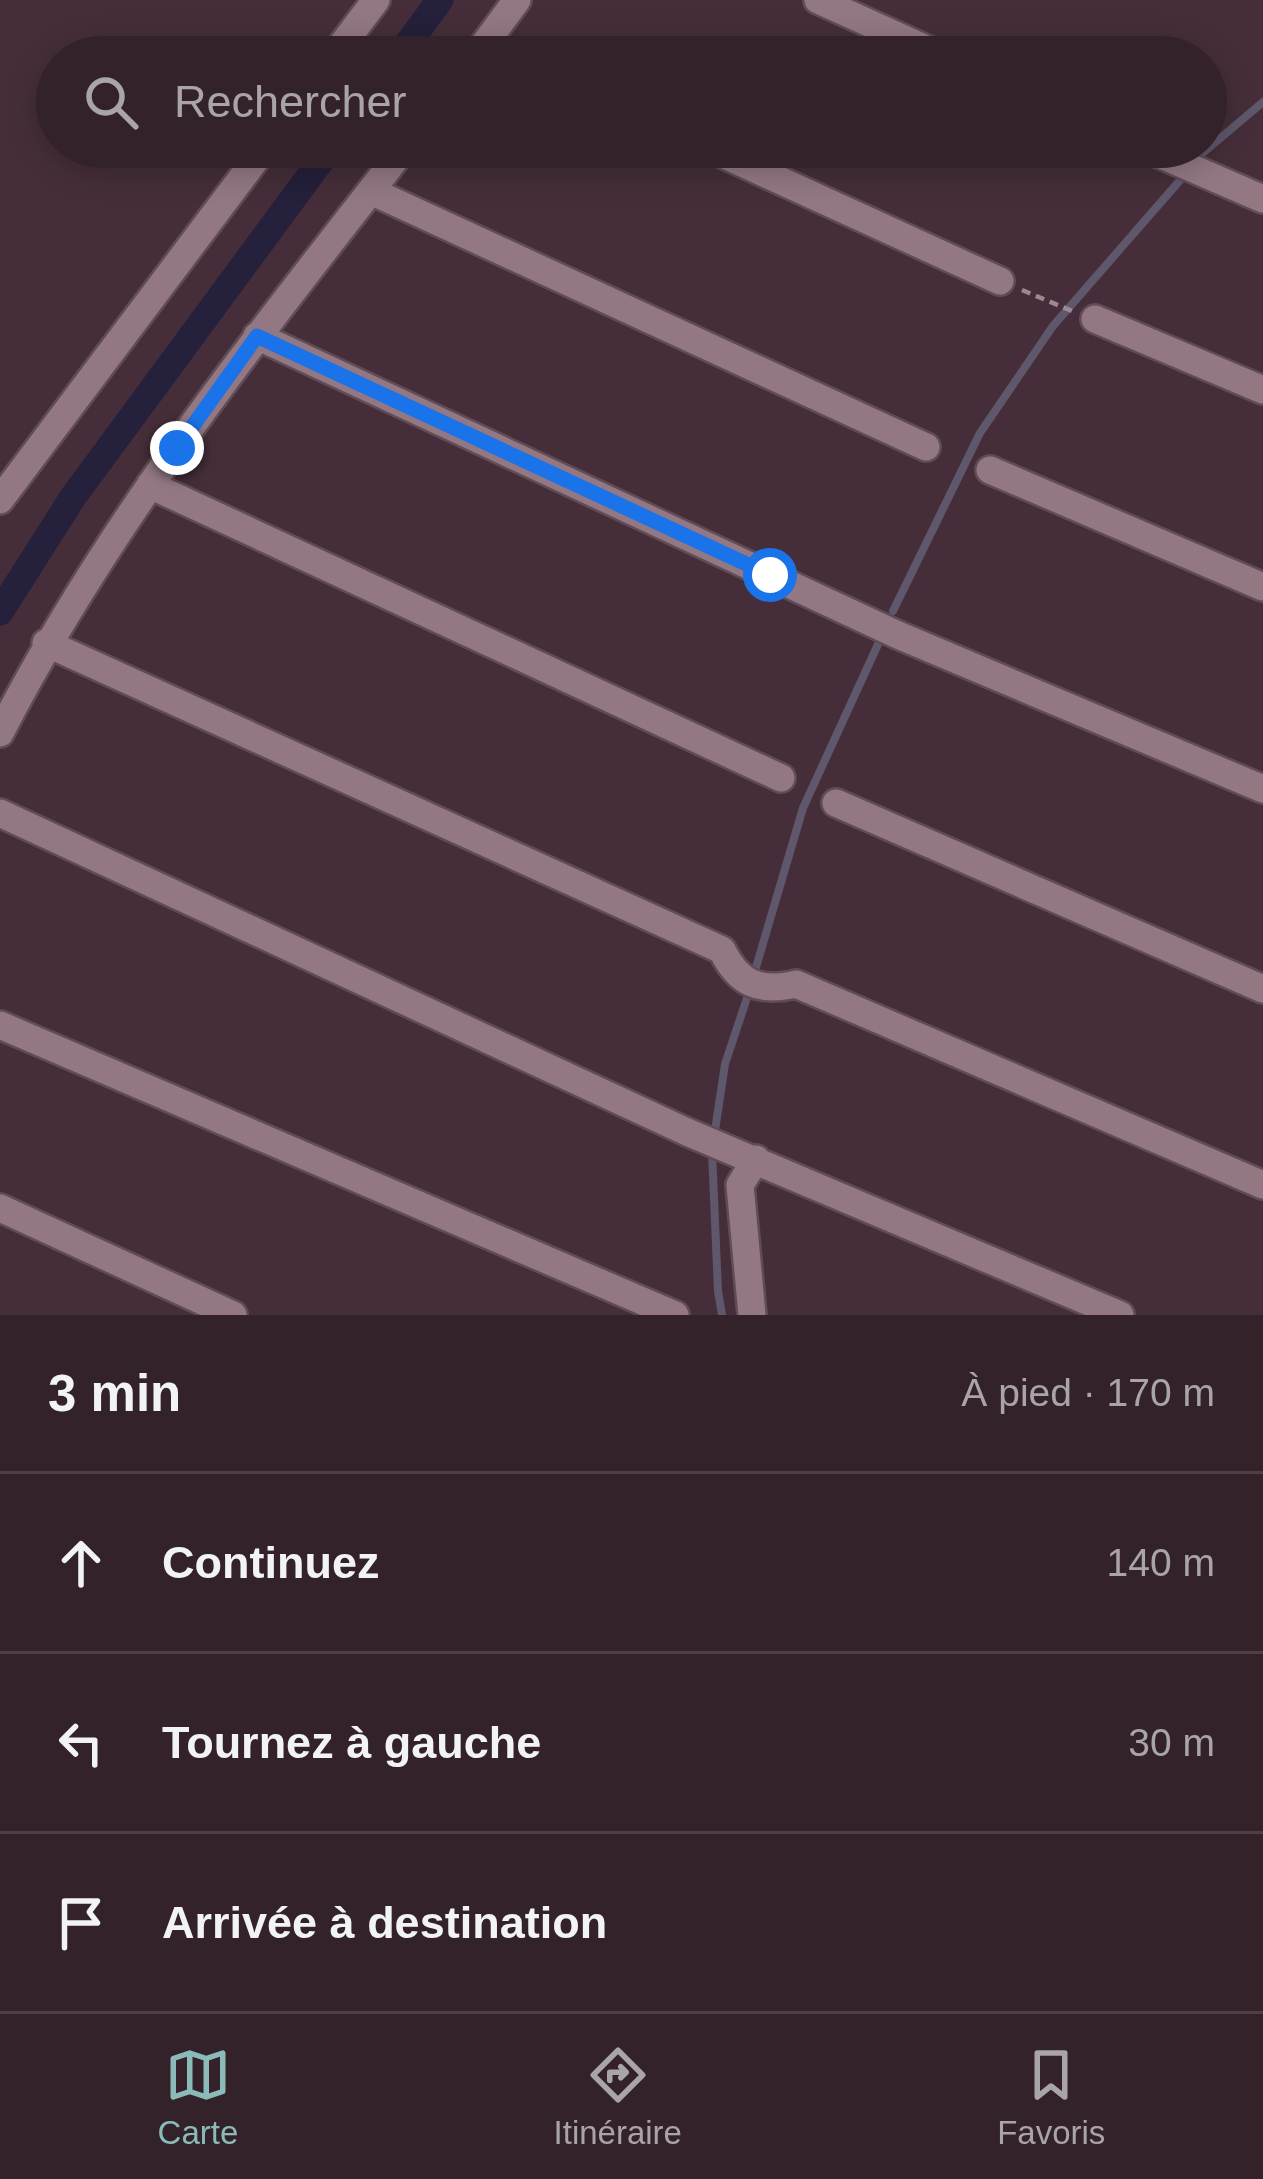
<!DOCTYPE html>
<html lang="fr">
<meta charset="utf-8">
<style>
body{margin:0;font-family:Arial,sans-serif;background:#3c2a33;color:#f1f3f6}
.stop{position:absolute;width:36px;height:36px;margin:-27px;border:9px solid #1a73e8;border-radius:50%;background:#fff}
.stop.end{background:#1a73e8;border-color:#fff;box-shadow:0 3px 12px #0008}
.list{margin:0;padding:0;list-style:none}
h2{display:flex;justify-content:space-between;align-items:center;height:156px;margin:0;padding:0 48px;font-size:51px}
h2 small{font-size:39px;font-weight:400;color:#a9a4a9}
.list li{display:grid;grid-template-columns:78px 1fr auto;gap:36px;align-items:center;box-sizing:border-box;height:180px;padding:0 48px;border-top:3px solid #4e3f47}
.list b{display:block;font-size:45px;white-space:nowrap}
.list em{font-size:39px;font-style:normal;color:#a9a4a9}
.icon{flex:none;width:66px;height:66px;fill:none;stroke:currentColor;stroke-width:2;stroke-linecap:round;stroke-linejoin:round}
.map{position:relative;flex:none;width:1263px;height:1315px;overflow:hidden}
.search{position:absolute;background:#34222b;box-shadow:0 6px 30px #0003;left:36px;right:36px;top:36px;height:132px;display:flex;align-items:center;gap:30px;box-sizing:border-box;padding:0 42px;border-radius:66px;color:#a9a4a9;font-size:45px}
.sheet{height:696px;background:#34222b}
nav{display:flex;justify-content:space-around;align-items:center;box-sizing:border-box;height:168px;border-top:3px solid #4e3f47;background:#34222b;font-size:33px;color:#a9a4a9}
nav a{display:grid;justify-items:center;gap:6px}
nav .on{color:#8bbbb9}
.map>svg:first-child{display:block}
</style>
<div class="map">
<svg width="1263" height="1315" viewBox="0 0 1263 1315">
<rect width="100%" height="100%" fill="#452e39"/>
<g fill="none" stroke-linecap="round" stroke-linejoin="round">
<path stroke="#5f576c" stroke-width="8" d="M1198 157 1263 102
M893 611 980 433 1053 326 1182 178
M754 974 803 808 880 640
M714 1137 725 1064 750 989
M712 1152 718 1291 722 1315"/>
<path stroke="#25203b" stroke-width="27" d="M398 57 440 0
M0 612 73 497 331 147"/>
<defs>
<path id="minor" d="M818 0 944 57
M333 57 376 0
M475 57 517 0
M707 147 1000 281
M1143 147 1263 199
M371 191 926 447
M1095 319 1263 390
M257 336 898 635 1263 789
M990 470 1263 587
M150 485 781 778
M0 500 265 147
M46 643 722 950C738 983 759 993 796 984L1263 1185
M0 733C109 521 259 334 405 147
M836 803 1263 989
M0 813 687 1132 1120 1315
M0 1025 675 1315
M0 1208 233 1315
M752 1315 740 1185 756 1159"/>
</defs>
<use href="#minor" stroke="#604c55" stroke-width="32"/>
<path stroke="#9b8891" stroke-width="4.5" stroke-dasharray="9 6" stroke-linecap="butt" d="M1022 290 1072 311"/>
<use href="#minor" stroke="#937884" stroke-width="27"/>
</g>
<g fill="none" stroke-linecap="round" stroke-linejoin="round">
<path stroke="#1a73e8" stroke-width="15" d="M177 448 257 336 770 575"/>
</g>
</svg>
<div class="stop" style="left:770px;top:575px"></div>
<div class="stop end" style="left:177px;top:448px"></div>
<div class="search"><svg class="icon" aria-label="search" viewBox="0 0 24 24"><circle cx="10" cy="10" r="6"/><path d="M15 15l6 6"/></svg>Rechercher</div>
</div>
<section class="sheet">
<h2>3 min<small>À pied · 170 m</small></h2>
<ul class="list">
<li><svg class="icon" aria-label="ahead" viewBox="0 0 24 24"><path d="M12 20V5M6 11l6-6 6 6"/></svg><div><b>Continuez</b></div><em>140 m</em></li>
<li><svg class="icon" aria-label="left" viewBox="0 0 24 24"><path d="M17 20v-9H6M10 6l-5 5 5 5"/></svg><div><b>Tournez à gauche</b></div><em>30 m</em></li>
<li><svg class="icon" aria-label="arrive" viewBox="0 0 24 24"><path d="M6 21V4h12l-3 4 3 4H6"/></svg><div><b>Arrivée à destination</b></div></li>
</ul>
</section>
<nav>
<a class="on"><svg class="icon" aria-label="map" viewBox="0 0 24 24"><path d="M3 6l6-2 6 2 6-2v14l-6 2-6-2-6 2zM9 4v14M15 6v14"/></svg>Carte</a>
<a><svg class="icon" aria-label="directions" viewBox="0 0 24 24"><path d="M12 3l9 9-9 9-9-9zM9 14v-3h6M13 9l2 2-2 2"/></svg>Itinéraire</a>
<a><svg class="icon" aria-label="saved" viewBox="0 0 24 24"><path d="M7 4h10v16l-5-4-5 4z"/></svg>Favoris</a>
</nav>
